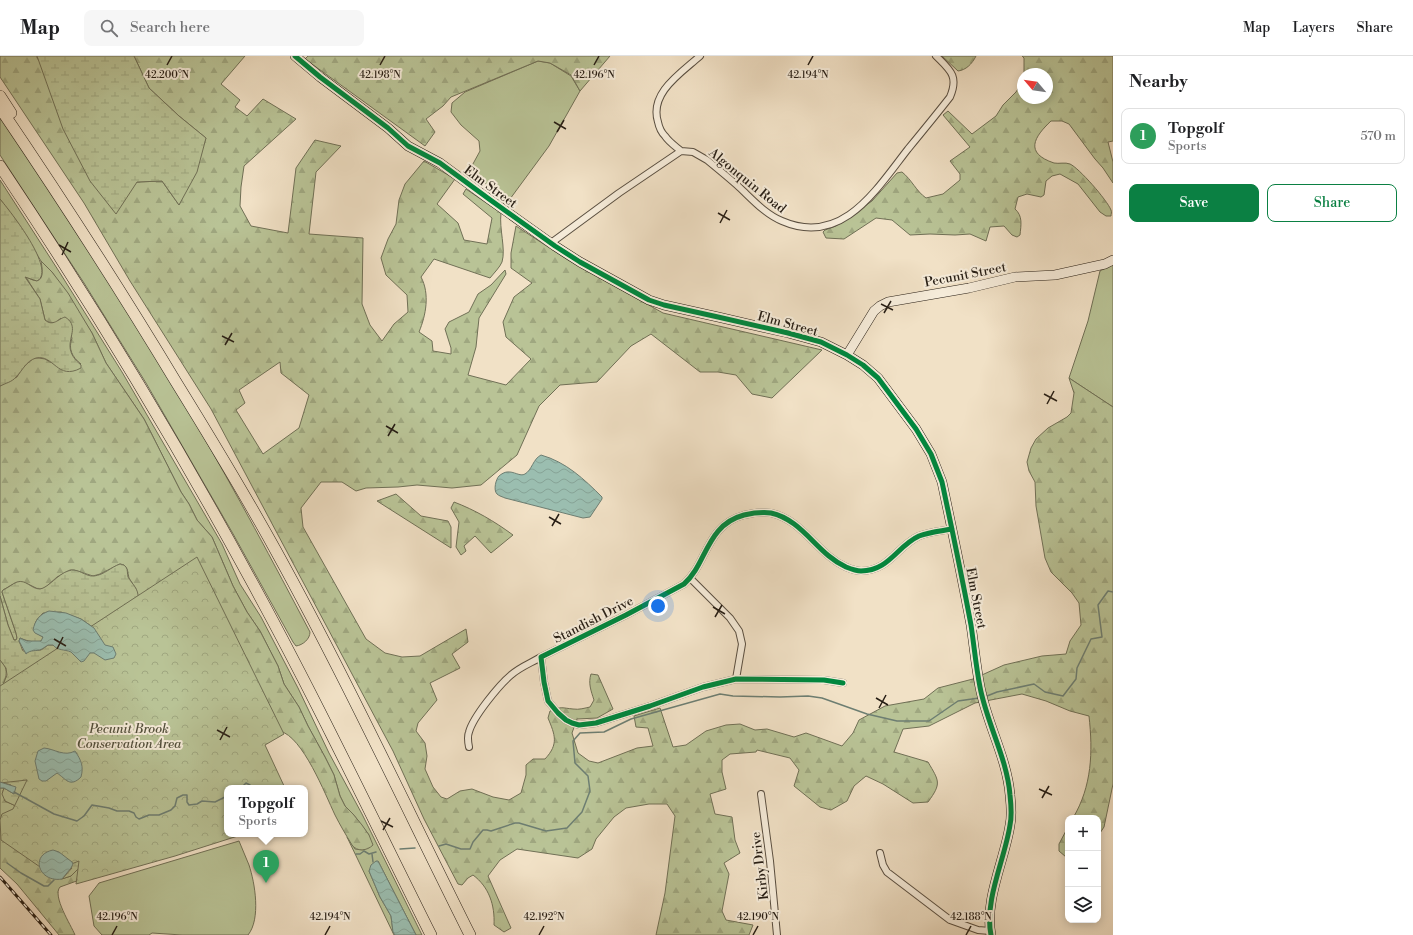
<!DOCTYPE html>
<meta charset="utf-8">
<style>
body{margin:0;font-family:"Libre Bodoni",serif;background:#f6f6f6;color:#202124}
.controls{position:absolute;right:12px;bottom:12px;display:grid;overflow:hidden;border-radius:8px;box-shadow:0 2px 10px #0003}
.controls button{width:36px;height:36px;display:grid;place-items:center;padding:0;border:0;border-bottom:1px solid #e0e0e0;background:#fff;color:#202124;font:20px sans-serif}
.compass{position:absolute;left:1017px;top:12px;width:36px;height:36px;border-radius:50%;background:#fff;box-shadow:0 2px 10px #0003;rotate:299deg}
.you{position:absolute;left:658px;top:550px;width:14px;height:14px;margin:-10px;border:3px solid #fff;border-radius:50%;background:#1a73e8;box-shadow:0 0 0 6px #1a73e833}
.badge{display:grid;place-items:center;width:26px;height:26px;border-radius:50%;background:#0b8043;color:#fff;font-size:13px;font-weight:700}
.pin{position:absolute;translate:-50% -33px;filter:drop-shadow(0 1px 2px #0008)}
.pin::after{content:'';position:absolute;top:21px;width:14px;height:12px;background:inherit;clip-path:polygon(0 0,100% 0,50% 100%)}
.popup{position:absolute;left:224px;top:729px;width:84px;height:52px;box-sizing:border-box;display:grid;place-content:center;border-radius:8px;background:#fff;filter:drop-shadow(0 1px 3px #0005);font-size:13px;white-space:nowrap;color:#757577}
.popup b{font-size:15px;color:#202124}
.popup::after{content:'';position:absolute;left:50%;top:100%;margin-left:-8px;border:8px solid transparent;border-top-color:#fff}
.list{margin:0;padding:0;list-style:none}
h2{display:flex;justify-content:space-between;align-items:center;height:52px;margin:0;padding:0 16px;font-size:17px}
h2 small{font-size:13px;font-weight:400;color:#757577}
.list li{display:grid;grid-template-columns:26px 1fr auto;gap:12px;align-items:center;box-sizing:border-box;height:56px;margin:0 8px 8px;padding:0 8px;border:1px solid #e0e0e0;border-radius:8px}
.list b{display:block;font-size:15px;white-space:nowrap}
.list p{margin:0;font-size:13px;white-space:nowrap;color:#757577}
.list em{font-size:13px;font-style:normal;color:#757577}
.actions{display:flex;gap:8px;padding:12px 16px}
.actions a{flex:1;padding:9px 0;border:1px solid #0b8043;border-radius:8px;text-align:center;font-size:14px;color:#0b8043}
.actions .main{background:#0b8043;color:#fff}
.icon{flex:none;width:22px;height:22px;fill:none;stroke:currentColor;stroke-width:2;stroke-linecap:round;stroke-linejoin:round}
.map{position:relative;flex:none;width:1113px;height:879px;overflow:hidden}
header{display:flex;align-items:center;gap:24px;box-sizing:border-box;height:56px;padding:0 20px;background:#fff;border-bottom:1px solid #e0e0e0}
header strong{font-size:19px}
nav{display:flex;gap:22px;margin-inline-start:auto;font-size:14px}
.search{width:280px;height:36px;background:#f6f6f6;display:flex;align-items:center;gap:10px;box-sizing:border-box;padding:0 14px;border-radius:8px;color:#757577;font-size:15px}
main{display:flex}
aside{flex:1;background:#fff}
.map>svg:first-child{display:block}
</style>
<header>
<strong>Map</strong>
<div class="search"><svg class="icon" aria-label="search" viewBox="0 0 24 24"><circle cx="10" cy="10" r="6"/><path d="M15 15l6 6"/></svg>Search here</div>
<nav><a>Map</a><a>Layers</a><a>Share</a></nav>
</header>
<main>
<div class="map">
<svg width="1113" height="879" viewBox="0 0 1113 879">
<defs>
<pattern id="forest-firs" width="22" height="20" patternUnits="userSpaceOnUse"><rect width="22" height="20" fill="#b9c396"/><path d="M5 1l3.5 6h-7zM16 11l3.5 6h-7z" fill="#9fa780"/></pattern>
<pattern id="wetland-marsh" width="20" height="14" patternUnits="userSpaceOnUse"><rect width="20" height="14" fill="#b9c396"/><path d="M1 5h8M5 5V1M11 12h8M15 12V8" fill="none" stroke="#9fa780"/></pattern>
<pattern id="park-crowns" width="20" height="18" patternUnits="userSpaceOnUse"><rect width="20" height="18" fill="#b9c396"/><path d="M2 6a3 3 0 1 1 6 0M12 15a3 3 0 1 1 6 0" fill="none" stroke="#9fa780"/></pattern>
<pattern id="water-waves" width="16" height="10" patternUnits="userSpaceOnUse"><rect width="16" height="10" fill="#9bbeb0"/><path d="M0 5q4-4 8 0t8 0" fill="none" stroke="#86a396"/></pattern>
</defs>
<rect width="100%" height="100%" fill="#f1e1c6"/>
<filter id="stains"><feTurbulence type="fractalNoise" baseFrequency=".005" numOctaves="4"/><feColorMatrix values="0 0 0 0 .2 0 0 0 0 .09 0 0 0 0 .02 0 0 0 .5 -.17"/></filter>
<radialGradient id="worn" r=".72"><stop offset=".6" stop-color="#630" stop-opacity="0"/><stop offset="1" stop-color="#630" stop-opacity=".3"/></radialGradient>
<path fill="#b9c396" stroke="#707056" d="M538 5 550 7 571 20 580 35 549 90 510 143 468 117 480 95 479 85 461 69 451 56 452 47 465 36Z
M0 58C67 160 134 263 196 368 236 436 273 506 310 576 310 583 303 589 296 590L293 586 232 476 146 327 84 227 0 99Z
M0 124 60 217 122 316 222 488 240 528 261 561 298 632 329 697 362 758 422 879H416L378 805 369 815 380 841 391 860 393 876 395 879H394L347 781 355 793 364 794 369 779 353 758 345 750 340 740 334 719 325 701 308 670 299 651 284 628 278 610 260 575 247 556 233 530 212 481 197 464 189 448 181 436 144 363 106 307 92 277 52 216 41 205 15 163 0 143Z
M1113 208V351L1069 322 1088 265 1100 215Z
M239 785C242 793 246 801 249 809 255 827 261 863 248 879H182L152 877 149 879H102L94 870 89 840 99 827Z"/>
<path fill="url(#forest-firs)" stroke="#707056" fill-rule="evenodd" d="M0 0H37V2L137 126 162 125 179 149 206 82 179 60 149 32 134 0H245L221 28 240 44 235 51 247 60 263 43 296 63 244 110 241 131 240 150 251 170 288 177 296 112 315 84 341 90 316 116 309 178 363 182 362 248 370 269 382 285 394 268 408 256 407 239 386 219 381 202 388 183 396 168 399 144 405 128 424 105 455 123 437 148 458 167 464 184 487 188 492 162 463 138 466 133 501 157C499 173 506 193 502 206 500 211 494 217 490 222L434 203 421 221C430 238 426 259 419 276L432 285 433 295 451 298V292L445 273 449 266 469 256 478 238 491 229 505 214 506 218 479 262 476 291 468 319 506 329 531 303 506 281 503 266 514 241 532 227 511 212V197L516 170 568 204 663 257 822 294 772 342 752 338 736 319 718 316H700L651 278 631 290 597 326 560 329 539 350 517 399 481 429 452 432 417 429 398 431 366 432 356 435 342 426H321L301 452 303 471 366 583 385 597 402 601 420 600 466 573 468 586 452 598 460 612 430 627 437 644 418 667 416 675 425 687 427 700 425 713 433 731 441 741 447 743 460 735 472 733 493 741 509 744 521 737 526 719V709L533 703H545C559 688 555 679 548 662L550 655C562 650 562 652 573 653 579 654 585 652 590 651L594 644C591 635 588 627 591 618L598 619 613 653 597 662 577 663 572 677 578 697 589 705 598 707 637 692 653 690 648 672 636 671 634 660 660 652 673 691 686 689 706 675 726 669 740 668 755 674 767 673 794 681 806 677 842 690 853 677 859 664 885 650 924 643 938 632 973 623 1004 609 1042 600 1066 598 1070 585 1081 569 1079 547 1072 537 1051 516 1045 502 1036 450 1035 426 1029 415 1027 406 1031 392 1036 383 1048 372 1067 361 1071 357 1074 337 1069 322 1113 351V728L1104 771 1098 780V762H1073C1092 730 1093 696 1089 660L1070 655 1046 645 1022 638 975 647 929 670 903 673 894 696 928 706C939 725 942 727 928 746L913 747 883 728 866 720 854 730 847 745 831 754 820 751 794 730 799 714 790 702 757 694 756 696 730 698 722 704V716L726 733 710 738 715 758 732 761 735 784 740 797 724 807 729 818 722 855 726 864 753 869 749 879H656L665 837 675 760 667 748H649L626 752 614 761 596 783 592 793 578 802 517 793 500 804 488 820 511 872 504 876 494 869C495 849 489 831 473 819L468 822 462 829 458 828 424 763 393 695 211 353 130 225 84 147 0 21ZM280 306 281 317 309 339 299 372 263 398 236 354 245 347 239 334Z
M308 0H610L580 35 571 19 550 7 538 5 451 41 443 50 426 63 435 76 425 90 305 3Z
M942 0H976C972 8 966 14 958 15Z
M1022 0H1113V85L1108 86 1113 106V127L1103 112 1095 103 1069 68 1062 65H1051C1034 81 1024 97 1054 107 1059 108 1065 106 1070 108 1079 112 1107 144 1111 154 1112 157 1111 157 1111 160H1106L1100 156 1078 128 1060 118 1052 120 1046 125 1044 139 1041 141 1027 138 1018 141 1015 153C1023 160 1021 169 1020 179L1017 181 1012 179 1004 170 990 171 986 185 970 178 955 179 930 178 910 179 892 164 876 162 844 183 826 182 823 176 825 174 836 170 872 145 897 117 902 116C912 124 916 135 926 142L943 138 960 124V118L950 105 970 91 943 59 948 55 972 78 996 60 1003 49 1016 36 1023 25V42H1047V18H1024V2Z
M41 205 52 216 68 237 92 277 106 307 144 363 181 436 189 448 197 464 212 481 233 530 247 556 260 575 278 610 284 628 299 651 308 670 325 701 334 719 340 740 345 750 353 758 362 769 369 779 373 789C367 795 357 796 352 789 346 779 340 769 335 759 325 738 303 681 280 675L147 587 136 533 129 522 127 513 124 509 120 508 100 518 93 520 74 514H70L57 521 47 530 42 533H38L28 528 15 527 3 534 2 536 16 577 17 582 16 584H14L8 569 0 540V330L17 321 23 311 34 302H39L45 303 50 306 81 308C72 301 68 293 72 282L61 262 55 267 48 266 45 264 40 243 25 220C42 231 44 221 41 205Z
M396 438 421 460 448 465 451 471V492L377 445Z
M454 446C475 454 494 465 513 479L491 497 475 480 464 490 466 495 461 499 456 491 459 466 451 452Z
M0 604C11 614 5 624 0 636Z
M0 732H4L3 735 5 745 18 751 61 823 71 820 82 809 85 822 60 831C52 840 71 869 75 879H59L17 828 0 812Z
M1068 771V801H1066L1059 795V788Z"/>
<path fill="url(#wetland-marsh)" stroke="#707056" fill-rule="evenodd" d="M37 0H134L149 32 179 60 206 82 197 116 179 149 162 125 137 126 116 158 90 125 63 73Z
M0 143C10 155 57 214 37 225L25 221 40 243 45 264C53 271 58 263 65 261 78 269 70 279 70 290 70 298 75 304 81 309V312C57 325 54 298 36 302 26 305 23 314 16 321 12 326 6 327 0 330Z
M120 508C123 509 123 508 126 511 128 514 127 517 128 521 132 528 139 533 138 542L227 732 82 809 71 820 62 823 72 812 18 751 5 745 2 738 4 732 14 738 11 729 1 726 0 636 7 619 6 612 0 604V540L8 569 14 584H16L17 582 16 577 2 536 3 534C8 532 12 528 17 526 26 523 31 533 40 533 48 532 58 518 68 515 78 511 85 521 94 520 104 519 111 511 120 508ZM61 556 81 563 94 572 53 589H48L41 594 23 595 19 585 20 582C27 585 37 588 43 584V581L36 577C33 567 36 564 43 557Z"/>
<path fill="url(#park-crowns)" stroke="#707056" d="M197 501 284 678 265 689 285 732H227V778H244L175 800 76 828 79 805 56 814 43 813 1 784 0 764 2 758 13 753 27 724 0 727V630Z"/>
<path fill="url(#water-waves)" stroke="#6d7e72" d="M541 399C566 406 584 423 602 441V443L590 461 583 462 505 442C503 441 499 440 497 438 493 434 496 423 499 420 501 418 505 416 507 416 514 415 520 421 525 418 532 414 533 403 541 399Z
M49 555 66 557 81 563 94 572 105 589 113 591 116 598 114 602 105 604 94 597H90L84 605 81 606 71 596C64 593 58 595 53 589H48C46 590 44 592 42 593 36 596 31 593 26 598L19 585 20 582 27 585H41L43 581 35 577 33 574C35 564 40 558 49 555Z
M44 692C55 693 64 701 75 695 81 704 84 710 81 721 70 732 66 723 57 717L46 725H42L39 723 35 705 38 695Z
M0 726 16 731 14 738 4 732H0Z
M53 794 59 796 72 806 73 808 71 812 62 823C39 827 29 799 53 794Z
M376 805H378L416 879H395L393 876 391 860 380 841 369 815 371 809Z"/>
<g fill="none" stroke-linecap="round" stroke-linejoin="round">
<path stroke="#6d7e72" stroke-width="1.5" d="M987 640 997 636 1034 628 1045 636 1063 640 1076 623 1077 612 1091 583 1102 581 1098 549 1108 535 1113 536
M241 732 246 727 250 729 251 732
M14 736 54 758 77 765 84 760 92 749 109 752 117 755H129L134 757 136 761 139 763 149 759H159L171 754 175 750 177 742 183 739H187V746L189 749 197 748 202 745 215 746 227 740
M439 790 446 788 461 793H470L473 786 483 774H487L491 775 515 767H519L546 775 567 772 582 756 590 735 588 720 575 707 573 685 580 677 604 676 631 663 720 638 733 640 780 641 808 640 822 642 867 658 897 665H929L958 645 979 642
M400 793 415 792
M356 798H360L364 795 369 798 376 796
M372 798 373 806
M7 807 21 817 44 830H48L54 824"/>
<defs>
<path id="street" d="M681 95C675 90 669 86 665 80 662 77 659 71 658 66 649 37 681 17 700 0
M551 187 619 137 681 95 693 96 707 104C718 113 729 122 739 131 752 143 765 158 782 165 842 191 876 134 908 93 922 76 936 59 950 41 959 20 950 14 936 0
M690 522 730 562 739 575 742 588 736 623
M843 627 824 624 736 623 703 631 650 650 596 667 579 669 572 667 566 664 558 657 548 645 544 626 541 601 626 559 684 528C707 508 706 469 744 459 753 457 762 456 771 457 803 464 817 498 846 511 851 513 856 515 861 515 889 515 897 490 919 480 929 476 941 475 952 473
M469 691C468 686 467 681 469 676 473 661 499 629 511 619 520 611 531 607 541 601
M761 738 770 805 777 879
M880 797 883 809 887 816 950 864 978 874 990 875"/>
<path id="secondary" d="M295 0 320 21 388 72 408 90 440 107 489 143 555 190 580 206 649 244 664 249 718 261 788 277 821 286 847 299 863 309 878 322 916 373 931 398 942 426C952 473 962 521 971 569 974 589 976 611 980 631 987 668 1007 702 1010 739 1011 748 1012 760 1010 769 1005 803 984 844 991 879
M847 299 874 255 880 250 888 246 969 232 1015 221 1055 219 1105 208 1113 204"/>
<path id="highway" d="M0 40 11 57
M0 52C61 142 120 233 176 326 210 381 244 437 276 495 345 620 406 751 470 879
M0 110C89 243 172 379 248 519 313 637 371 759 431 879"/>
</defs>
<use href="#street" stroke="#5a4f41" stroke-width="8"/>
<use href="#secondary" stroke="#271e15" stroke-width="10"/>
<use href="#highway" stroke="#271e15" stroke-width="12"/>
<use href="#street" stroke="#f6ecda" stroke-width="6"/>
<use href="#secondary" stroke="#f6ecda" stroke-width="9"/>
<use href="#highway" stroke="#f1e1c6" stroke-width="11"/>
<defs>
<path id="rail" d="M0 821 51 879"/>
</defs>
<use href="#rail" stroke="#271e15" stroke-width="3"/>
<use href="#rail" stroke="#f6ecda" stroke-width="1.5" stroke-dasharray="4.5" stroke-linecap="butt"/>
<defs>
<path id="cycleway" d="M295 0 320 21 388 72 408 90 440 107 489 143 555 190 580 206 649 244 664 249 718 261 788 277 821 286 847 299 863 309 878 322 916 373 931 398 942 426C952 473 962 521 971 569 974 589 976 611 980 631 987 668 1007 702 1010 739 1011 748 1012 760 1010 769 1005 803 984 844 991 879
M843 627 824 624 736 623 703 631 650 650 596 667 579 669 572 667 566 664 558 657 548 645 544 626 541 601 626 559 684 528C707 508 706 469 744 459 753 457 762 456 771 457 803 464 817 498 846 511 851 513 856 515 861 515 889 515 897 490 919 480 929 476 941 475 952 473"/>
</defs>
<use href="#cycleway" stroke="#f6ecda" stroke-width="8"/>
<use href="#cycleway" stroke="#00873e" stroke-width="5"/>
</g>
<path fill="none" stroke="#271e15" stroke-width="1.5" d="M167 9 172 0M380 9 385 0M594 9 599 0M808 9 813 0M554 66 566 73M557 76 564 64M718 157 730 164M720 167 727 154M59 189 71 196M62 199 68 186M881 248 893 254M884 257 891 245M222 280 234 286M225 289 232 277M1044 338 1057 345M1047 348 1054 335M386 370 398 377M388 380 395 368M549 461 561 468M552 470 559 458M713 551 725 558M715 561 722 549M54 583 66 590M57 593 63 581M876 642 888 649M879 652 886 639M217 674 230 681M220 684 227 671M1039 733 1052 739M1042 742 1049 730M381 765 393 771M383 774 390 762M112 879 117 870M325 879 330 870M539 879 544 870M753 879 758 870M966 879 971 870"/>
<g text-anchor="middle" stroke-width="4" stroke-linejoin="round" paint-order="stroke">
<g font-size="13" fill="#271e15" stroke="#f6ecda">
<text transform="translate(748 124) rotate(39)" y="5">Algonquin Road</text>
<text transform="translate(491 130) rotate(36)" y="5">Elm Street</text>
<text transform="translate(965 218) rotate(-11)" y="5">Pecunit Street</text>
<text transform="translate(788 267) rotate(15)" y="5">Elm Street</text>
<text transform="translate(977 542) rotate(79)" y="5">Elm Street</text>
<text transform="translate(593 563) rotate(-27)" y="5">Standish Drive</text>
<text transform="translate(759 810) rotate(-97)" y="5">Kirby Drive</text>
</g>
<g font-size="13" font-style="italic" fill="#53503c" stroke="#f6ecda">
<text x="129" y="677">Pecunit Brook<tspan x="129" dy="15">Conservation Area</tspan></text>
</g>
</g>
<g font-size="10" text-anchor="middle" fill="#271e15" stroke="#f6ecda" stroke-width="4" stroke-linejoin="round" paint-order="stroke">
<text x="167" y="22">42.200°N</text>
<text x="380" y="22">42.198°N</text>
<text x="594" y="22">42.196°N</text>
<text x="808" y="22">42.194°N</text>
<text x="117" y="864">42.196°N</text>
<text x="330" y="864">42.194°N</text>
<text x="544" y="864">42.192°N</text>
<text x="758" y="864">42.190°N</text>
<text x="971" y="864">42.188°N</text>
</g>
<rect width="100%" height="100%" filter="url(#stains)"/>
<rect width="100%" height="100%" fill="url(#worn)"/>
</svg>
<div class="controls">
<button>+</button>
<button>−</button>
<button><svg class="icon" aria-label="layers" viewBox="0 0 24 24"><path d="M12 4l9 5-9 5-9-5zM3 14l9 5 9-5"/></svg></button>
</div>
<svg class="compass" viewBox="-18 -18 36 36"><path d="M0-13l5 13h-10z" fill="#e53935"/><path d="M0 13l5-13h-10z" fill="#757577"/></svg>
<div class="you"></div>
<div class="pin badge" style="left:266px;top:827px;background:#2e9e5b">1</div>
<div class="popup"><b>Topgolf</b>Sports</div>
</div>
<aside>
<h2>Nearby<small></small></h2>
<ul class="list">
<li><span class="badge" style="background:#2e9e5b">1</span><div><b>Topgolf</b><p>Sports</p></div><em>570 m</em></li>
</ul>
<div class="actions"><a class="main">Save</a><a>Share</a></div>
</aside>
</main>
